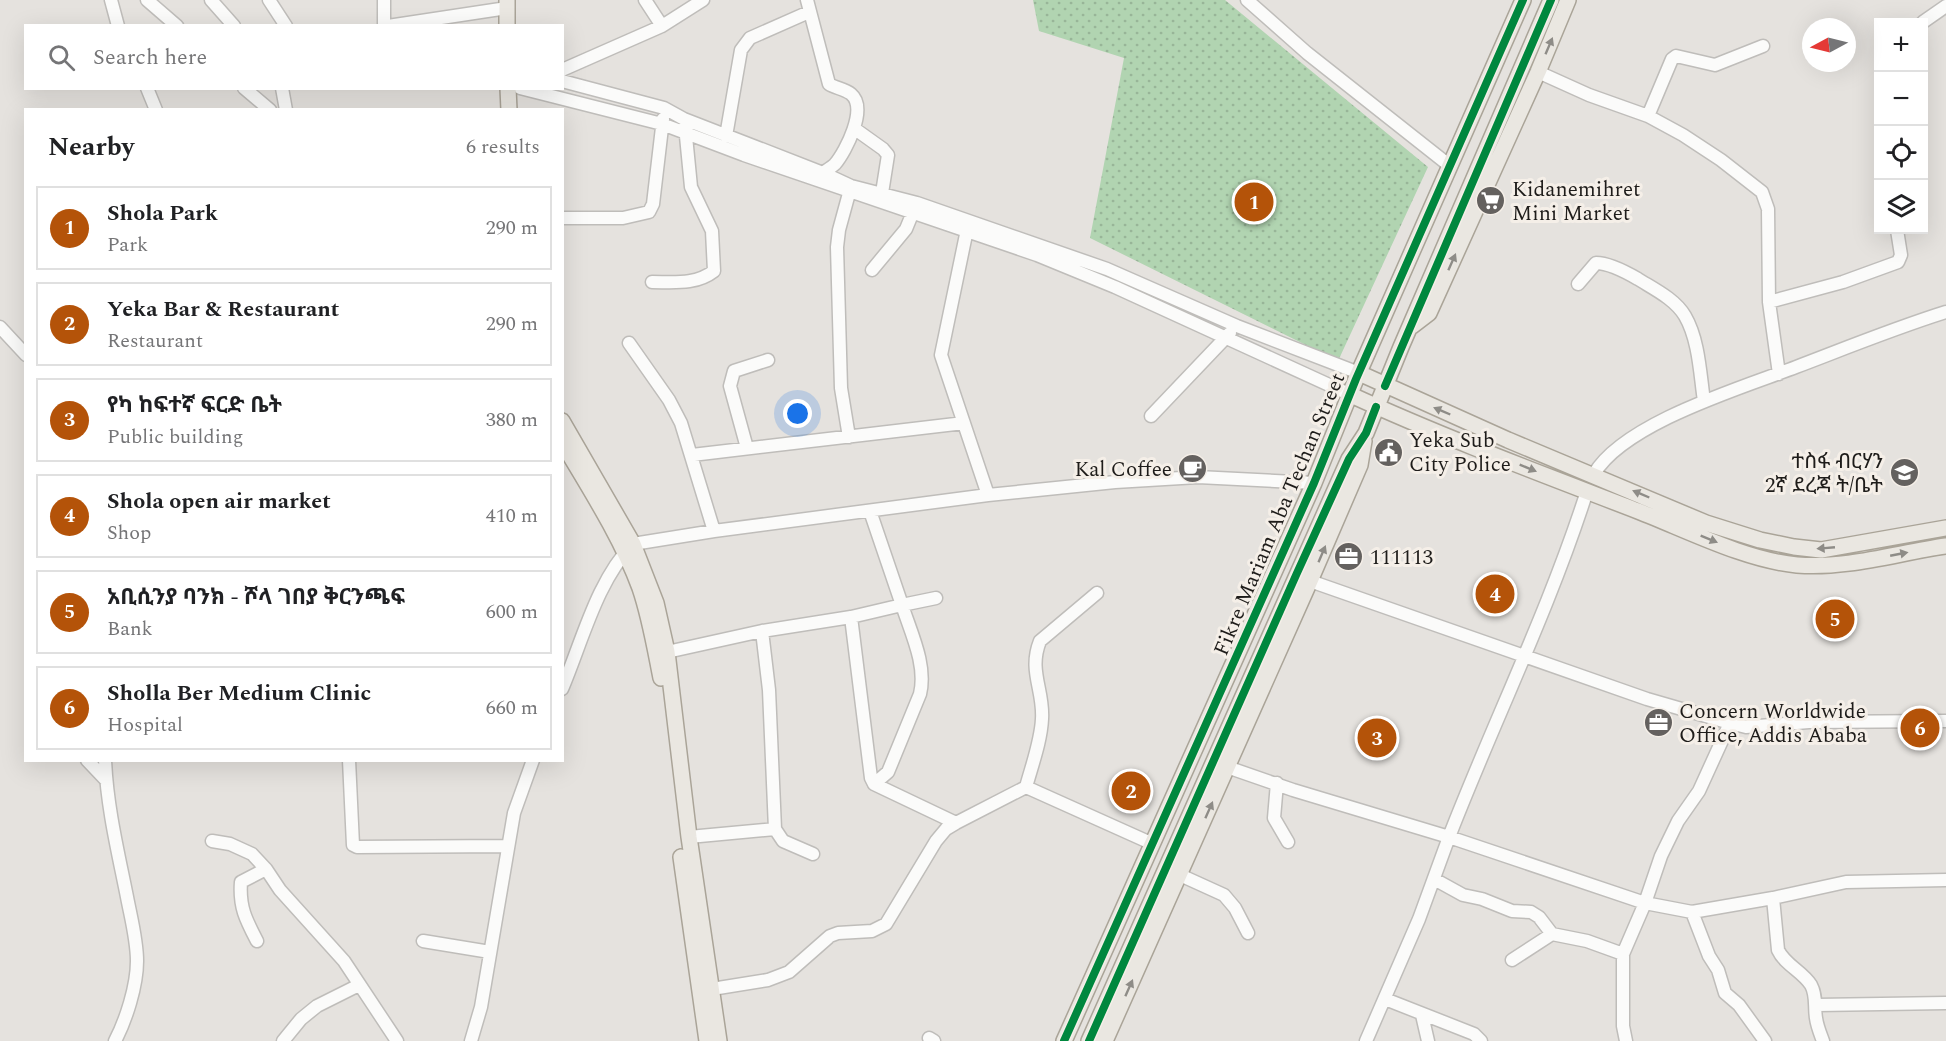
<!DOCTYPE html>
<meta charset="utf-8">
<style>
body{margin:0;font-family:Spectral,"Noto Sans Ethiopic",serif;background:#f6f6f6;color:#202124}
.controls{position:absolute;right:18px;top:18px;display:grid;overflow:hidden;border-radius:0px;box-shadow:0 6px 24px #0002}
.controls button{width:54px;height:54px;display:grid;place-items:center;padding:0;border:0;border-bottom:2px solid #e0e0e0;background:#fff;color:#202124;font:30px sans-serif}
.compass{position:absolute;left:1802px;top:18px;width:54px;height:54px;border-radius:50%;background:#fff;box-shadow:0 6px 24px #0002;rotate:263deg}
.you{position:absolute;left:798px;top:414px;width:21px;height:21px;margin:-15px;border:4px solid #fff;border-radius:50%;background:#1a73e8;box-shadow:0 0 0 9px #1a73e833}
.badge{display:grid;place-items:center;width:39px;height:39px;border-radius:50%;background:#b45309;color:#fff;font-size:20px;font-weight:700}
.pin{position:absolute;translate:-50% -50%;border:3px solid #fff;box-shadow:0 2px 6px #0006}
.list{margin:0;padding:0;list-style:none}
h2{display:flex;justify-content:space-between;align-items:center;height:78px;margin:0;padding:0 24px;font-size:26px}
h2 small{font-size:20px;font-weight:400;color:#757577}
.list li{display:grid;grid-template-columns:39px 1fr auto;gap:18px;align-items:center;box-sizing:border-box;height:84px;margin:0 12px 12px;padding:0 12px;border:2px solid #e0e0e0;border-radius:0px}
.list b{display:block;font-size:22px;white-space:nowrap}
.list p{margin:0;font-size:20px;white-space:nowrap;color:#757577}
.list em{font-size:20px;font-style:normal;color:#757577}
.icon{flex:none;width:33px;height:33px;fill:none;stroke:currentColor;stroke-width:2;stroke-linecap:round;stroke-linejoin:round}
.map{position:relative;flex:none;width:1946px;height:1041px;overflow:hidden}
.search{position:absolute;background:#fff;box-shadow:0 6px 24px #0002;left:24px;top:24px;width:540px;height:66px;display:flex;align-items:center;gap:15px;box-sizing:border-box;padding:0 21px;border-radius:0px;color:#757577;font-size:22px}
.panel{position:absolute;background:#fff;box-shadow:0 6px 24px #0002;left:24px;top:108px;width:540px;height:654px;border-radius:0px}
.map>svg:first-child{display:block}
</style>
<div class="map">
<svg width="1946" height="1041" viewBox="0 0 1946 1041">
<defs>
<pattern id="grass-dots" width="8" height="8" patternUnits="userSpaceOnUse" patternTransform="scale(1.5)"><rect width="8" height="8" fill="#b1d4b1"/><path d="M2 2h.1M6 6h.1" fill="none" stroke="#98b598" stroke-width="1.8" stroke-linecap="round"/></pattern>
</defs>
<rect width="100%" height="100%" fill="#e5e2de"/>
<path fill="url(#grass-dots)" d="M1033 0H1225L1428 167 1338 361 1090 238 1124 58 1039 31Z"/>
<g fill="none" stroke-linecap="round" stroke-linejoin="round">
<defs>
<path id="minor" d="M111 0 118 26
M147 0 177 26
M211 0 234 26
M269 0 286 26
M645 0 662 26
M807 0 829 84C835 88 845 89 851 94 868 108 846 151 835 164 832 167 827 170 823 173
M1247 0 1307 53 1450 166
M1923 22 1946 6
M384 26V0
M388 26 507 8
M562 70 662 26 703 0
M1538 72 1589 95 1648 116 1683 135 1721 160 1762 192 1768 209 1769 302 1779 374
M562 81 664 108 684 119 823 173 851 186 917 203 1107 269 1237 326 1359 373
M147 88 156 110
M244 88 270 110
M282 88 286 110
M520 88 662 124 744 155 1037 255 1115 287 1351 395
M1648 116 1672 59 1676 56 1715 65 1763 46
M855 129 883 149 888 155 882 193
M726 136 741 50 750 38 809 12
M562 218H623L649 212 653 204 663 119
M968 225 941 355 988 495
M872 270 906 229 915 207
M652 282C674 282 696 285 714 271L712 231 691 187 685 126
M1578 284 1596 263C1609 263 1626 272 1638 279 1654 289 1675 299 1685 316 1699 340 1700 374 1704 401
M1769 302 1843 282 1898 262 1901 255 1897 230
M0 327 26 355
M629 343 669 400 681 423 714 531
M1151 416 1230 333
M849 437 841 388 837 247 839 230 851 186
M747 448 730 386 734 371 768 360
M692 455 964 423
M1594 474C1624 423 1741 388 1796 367 1846 348 1895 328 1946 312
M1310 581 1647 699 1730 723
M851 617 871 778 874 784 956 823
M667 652 762 631 851 617 902 605 870 511
M562 689C582 642 597 580 633 544L714 531 988 495 1115 482 1198 477 1314 483
M87 760 106 780
M105 760C107 807 118 852 127 897 131 918 137 940 137 961 137 986 126 1020 115 1041
M349 760 353 845 357 847 507 846
M1227 767 1293 790 1449 837C1494 721 1549 610 1587 491
M1277 783 1274 818 1288 842
M874 784 888 772 920 694C927 665 911 633 902 605L936 598
M1026 787C1032 765 1041 741 1042 719 1044 690 1028 671 1040 641L1097 593
M775 829 783 841 813 854
M689 837 775 829 769 690 762 631
M212 841 230 844 252 854 266 869 280 890 344 961 397 1041
M1180 875 1224 895 1235 908 1248 933
M1434 879 1463 895 1482 899 1512 911 1531 912 1539 917 1552 934 1587 941 1623 954
M1773 898 1778 950C1785 965 1802 971 1811 985 1817 996 1814 1006 1816 1018 1817 1026 1820 1033 1823 1041
M1692 912 1709 956 1718 970 1725 993 1739 1005 1765 1041
M257 941C246 920 239 907 241 882L266 869
M423 941 490 952
M1512 960 1552 934
M712 989 768 980 789 972 830 936 838 933 872 931 886 924 936 841 946 829 956 823 1026 787 1153 844
M1385 999 1474 1034 1481 1041
M1817 1005 1946 1003
M1422 1015 1428 1041
M929 1038 934 1041
M283 1041 301 1019 317 1006 359 985
M471 1041 481 1007 514 813 533 760
M1366 1041 1419 919 1449 837 1645 903 1692 912 1773 898 1846 882 1946 880
M1626 1041 1623 1026V954L1645 903 1661 856 1678 821 1699 791 1730 723 1746 727 1809 722 1946 721"/>
<path id="major" d="M507 0V26
M508 88 509 110
M1412 326 1429 313 1538 72 1568 0
M1359 373 1508 440 1706 523 1760 540 1794 547 1821 550 1946 528
M1351 395C1445 438 1542 474 1638 511 1687 530 1745 560 1797 565 1847 569 1897 553 1946 546
M562 421 633 544 656 603 667 652 689 837 719 1041
M562 442C590 489 621 537 640 588 650 617 655 648 661 678
M681 857 707 1041
M1064 1041 1314 483 1356 379 1523 0
M1089 1041 1349 459 1366 433 1401 347 1551 0
M1105 1041 1310 581 1360 465 1364 441"/>
</defs>
<use href="#minor" stroke="#bfbdba" stroke-width="15"/>
<use href="#major" stroke="#aaa498" stroke-width="18"/>
<use href="#minor" stroke="#fbfbfa" stroke-width="12"/>
<use href="#major" stroke="#eae7e1" stroke-width="15"/>
<defs>
<path id="cycleway" d="M1385 386 1551 0
M1064 1041 1314 483 1356 379 1523 0
M1089 1041 1297 573 1349 459 1366 433 1376 407"/>
</defs>
<use href="#cycleway" stroke="#f5efe8" stroke-width="11"/>
<use href="#cycleway" stroke="#00873e" stroke-width="8"/>
</g>
<defs><path id="oneway-solid" d="M-6-.8H1V-3.2L6.5 0L1 3.2V.8H-6Z" transform="scale(1.5)"/></defs>
<g fill="#8e8c87">
<use href="#oneway-solid" transform="translate(1549 46) rotate(-67)"/>
<use href="#oneway-solid" transform="translate(1452 262) rotate(-66)"/>
<use href="#oneway-solid" transform="translate(1442 411) rotate(-157)"/>
<use href="#oneway-solid" transform="translate(1528 468) rotate(22)"/>
<use href="#oneway-solid" transform="translate(1641 494) rotate(-157)"/>
<use href="#oneway-solid" transform="translate(1709 539) rotate(22)"/>
<use href="#oneway-solid" transform="translate(1826 548) rotate(175)"/>
<use href="#oneway-solid" transform="translate(1322 554) rotate(-67)"/>
<use href="#oneway-solid" transform="translate(1899 554) rotate(-11)"/>
<use href="#oneway-solid" transform="translate(1209 810) rotate(-66)"/>
<use href="#oneway-solid" transform="translate(1129 988) rotate(-66)"/>
</g>
<defs>
<symbol id="supermarket-disc" viewBox="-11 -11 22 22"><circle r="9.5" fill="#64615f" stroke="#f5efe8"/><path d="M-6-5.5h2.5l.6 2H6L4.5 2H-2.5L-4.4-4H-6ZM-1.5 3.2a1.3 1.3 0 1 0 .1 0ZM3 3.2a1.3 1.3 0 1 0 .1 0Z" fill="#fff"/></symbol>
<symbol id="civic-disc" viewBox="-11 -11 22 22"><circle r="9.5" fill="#64615f" stroke="#f5efe8"/><path d="M-.6-6.5H3V-4.5H.6V-3L4-1V1h2V6H-6V1h2V-1L-.6-3ZM-1.2 2.5V6h2.4V2.5Z" fill="#fff"/></symbol>
<symbol id="cafe-disc" viewBox="-11 -11 22 22"><circle r="9.5" fill="#64615f" stroke="#f5efe8"/><path d="M-5.5-4.5H6V0H3Q3 3.5 0 3.5H-2.5Q-5.5 3.5-5.5 0ZM3-3.2v2h1.7v-2ZM-6 4.5H4V6H-6Z" fill="#fff"/></symbol>
<symbol id="school-disc" viewBox="-11 -11 22 22"><circle r="9.5" fill="#64615f" stroke="#f5efe8"/><path d="M0-5L7-2L0 1L-7-2ZM-4 1L0 2.5L4 1V4Q0 6-4 4Z" fill="#fff"/></symbol>
<symbol id="office-disc" viewBox="-11 -11 22 22"><circle r="9.5" fill="#64615f" stroke="#f5efe8"/><path d="M-6-3h4V-5.5h4V-3h4V5H-6ZM-1-4.5V-3h2v-1.5ZM-6 0V1H6V0Z" fill="#fff"/></symbol>
</defs>
<g fill-rule="evenodd">
<use href="#supermarket-disc" x="1474" y="184" width="33" height="33"/>
<use href="#civic-disc" x="1372" y="436" width="33" height="33"/>
<use href="#cafe-disc" x="1176" y="452" width="33" height="33"/>
<use href="#school-disc" x="1888" y="456" width="33" height="33"/>
<use href="#office-disc" x="1332" y="540" width="33" height="33"/>
<use href="#office-disc" x="1642" y="706" width="33" height="33"/>
</g>
<g text-anchor="middle" stroke-width="6" stroke-linejoin="round" paint-order="stroke">
<g font-size="21" fill="#1e1c1a" stroke="#f5efe8" text-anchor="start">
<text x="1512" y="196">Kidanemihret<tspan x="1512" dy="24">Mini Market</tspan></text>
<text x="1409" y="447">Yeka Sub<tspan x="1409" dy="24">City Police</tspan></text>
<text x="1883" y="468" text-anchor="end">ተስፋ ብርሃን<tspan x="1883" dy="24">2ኛ ደረጃ ት/ቤት</tspan></text>
<text x="1172" y="476" text-anchor="end">Kal Coffee</text>
<text x="1370" y="564">111113</text>
<text x="1679" y="718">Concern Worldwide<tspan x="1679" dy="24">Office, Addis Ababa</tspan></text>
</g>
<g font-size="21" fill="#1e1c1a" stroke="#f5efe8">
<text transform="translate(1279 514) rotate(-67)" y="7">Fikre Mariam Aba Techan Street</text>
</g>
</g>
</svg>
<div class="controls">
<button>+</button>
<button>−</button>
<button><svg class="icon" aria-label="locate" viewBox="0 0 24 24"><circle cx="12" cy="12" r="6"/><path d="M12 2v4M12 18v4M2 12h4M18 12h4"/></svg></button>
<button><svg class="icon" aria-label="layers" viewBox="0 0 24 24"><path d="M12 4l9 5-9 5-9-5zM3 14l9 5 9-5"/></svg></button>
</div>
<svg class="compass" viewBox="-18 -18 36 36"><path d="M0-13l5 13h-10z" fill="#e53935"/><path d="M0 13l5-13h-10z" fill="#757577"/></svg>
<div class="you"></div>
<div class="pin badge" style="left:1254px;top:202px">1</div>
<div class="pin badge" style="left:1131px;top:791px">2</div>
<div class="pin badge" style="left:1377px;top:738px">3</div>
<div class="pin badge" style="left:1495px;top:594px">4</div>
<div class="pin badge" style="left:1835px;top:619px">5</div>
<div class="pin badge" style="left:1920px;top:728px">6</div>
<div class="search"><svg class="icon" aria-label="search" viewBox="0 0 24 24"><circle cx="10" cy="10" r="6"/><path d="M15 15l6 6"/></svg>Search here</div>
<section class="panel">
<h2>Nearby<small>6 results</small></h2>
<ul class="list">
<li><span class="badge">1</span><div><b>Shola Park</b><p>Park</p></div><em>290 m</em></li>
<li><span class="badge">2</span><div><b>Yeka Bar &amp; Restaurant</b><p>Restaurant</p></div><em>290 m</em></li>
<li><span class="badge">3</span><div><b>የካ ከፍተኛ ፍርድ ቤት</b><p>Public building</p></div><em>380 m</em></li>
<li><span class="badge">4</span><div><b>Shola open air market</b><p>Shop</p></div><em>410 m</em></li>
<li><span class="badge">5</span><div><b>አቢሲንያ ባንክ - ሾላ ገበያ ቅርንጫፍ</b><p>Bank</p></div><em>600 m</em></li>
<li><span class="badge">6</span><div><b>Sholla Ber Medium Clinic</b><p>Hospital</p></div><em>660 m</em></li>
</ul>
</section>
</div>
